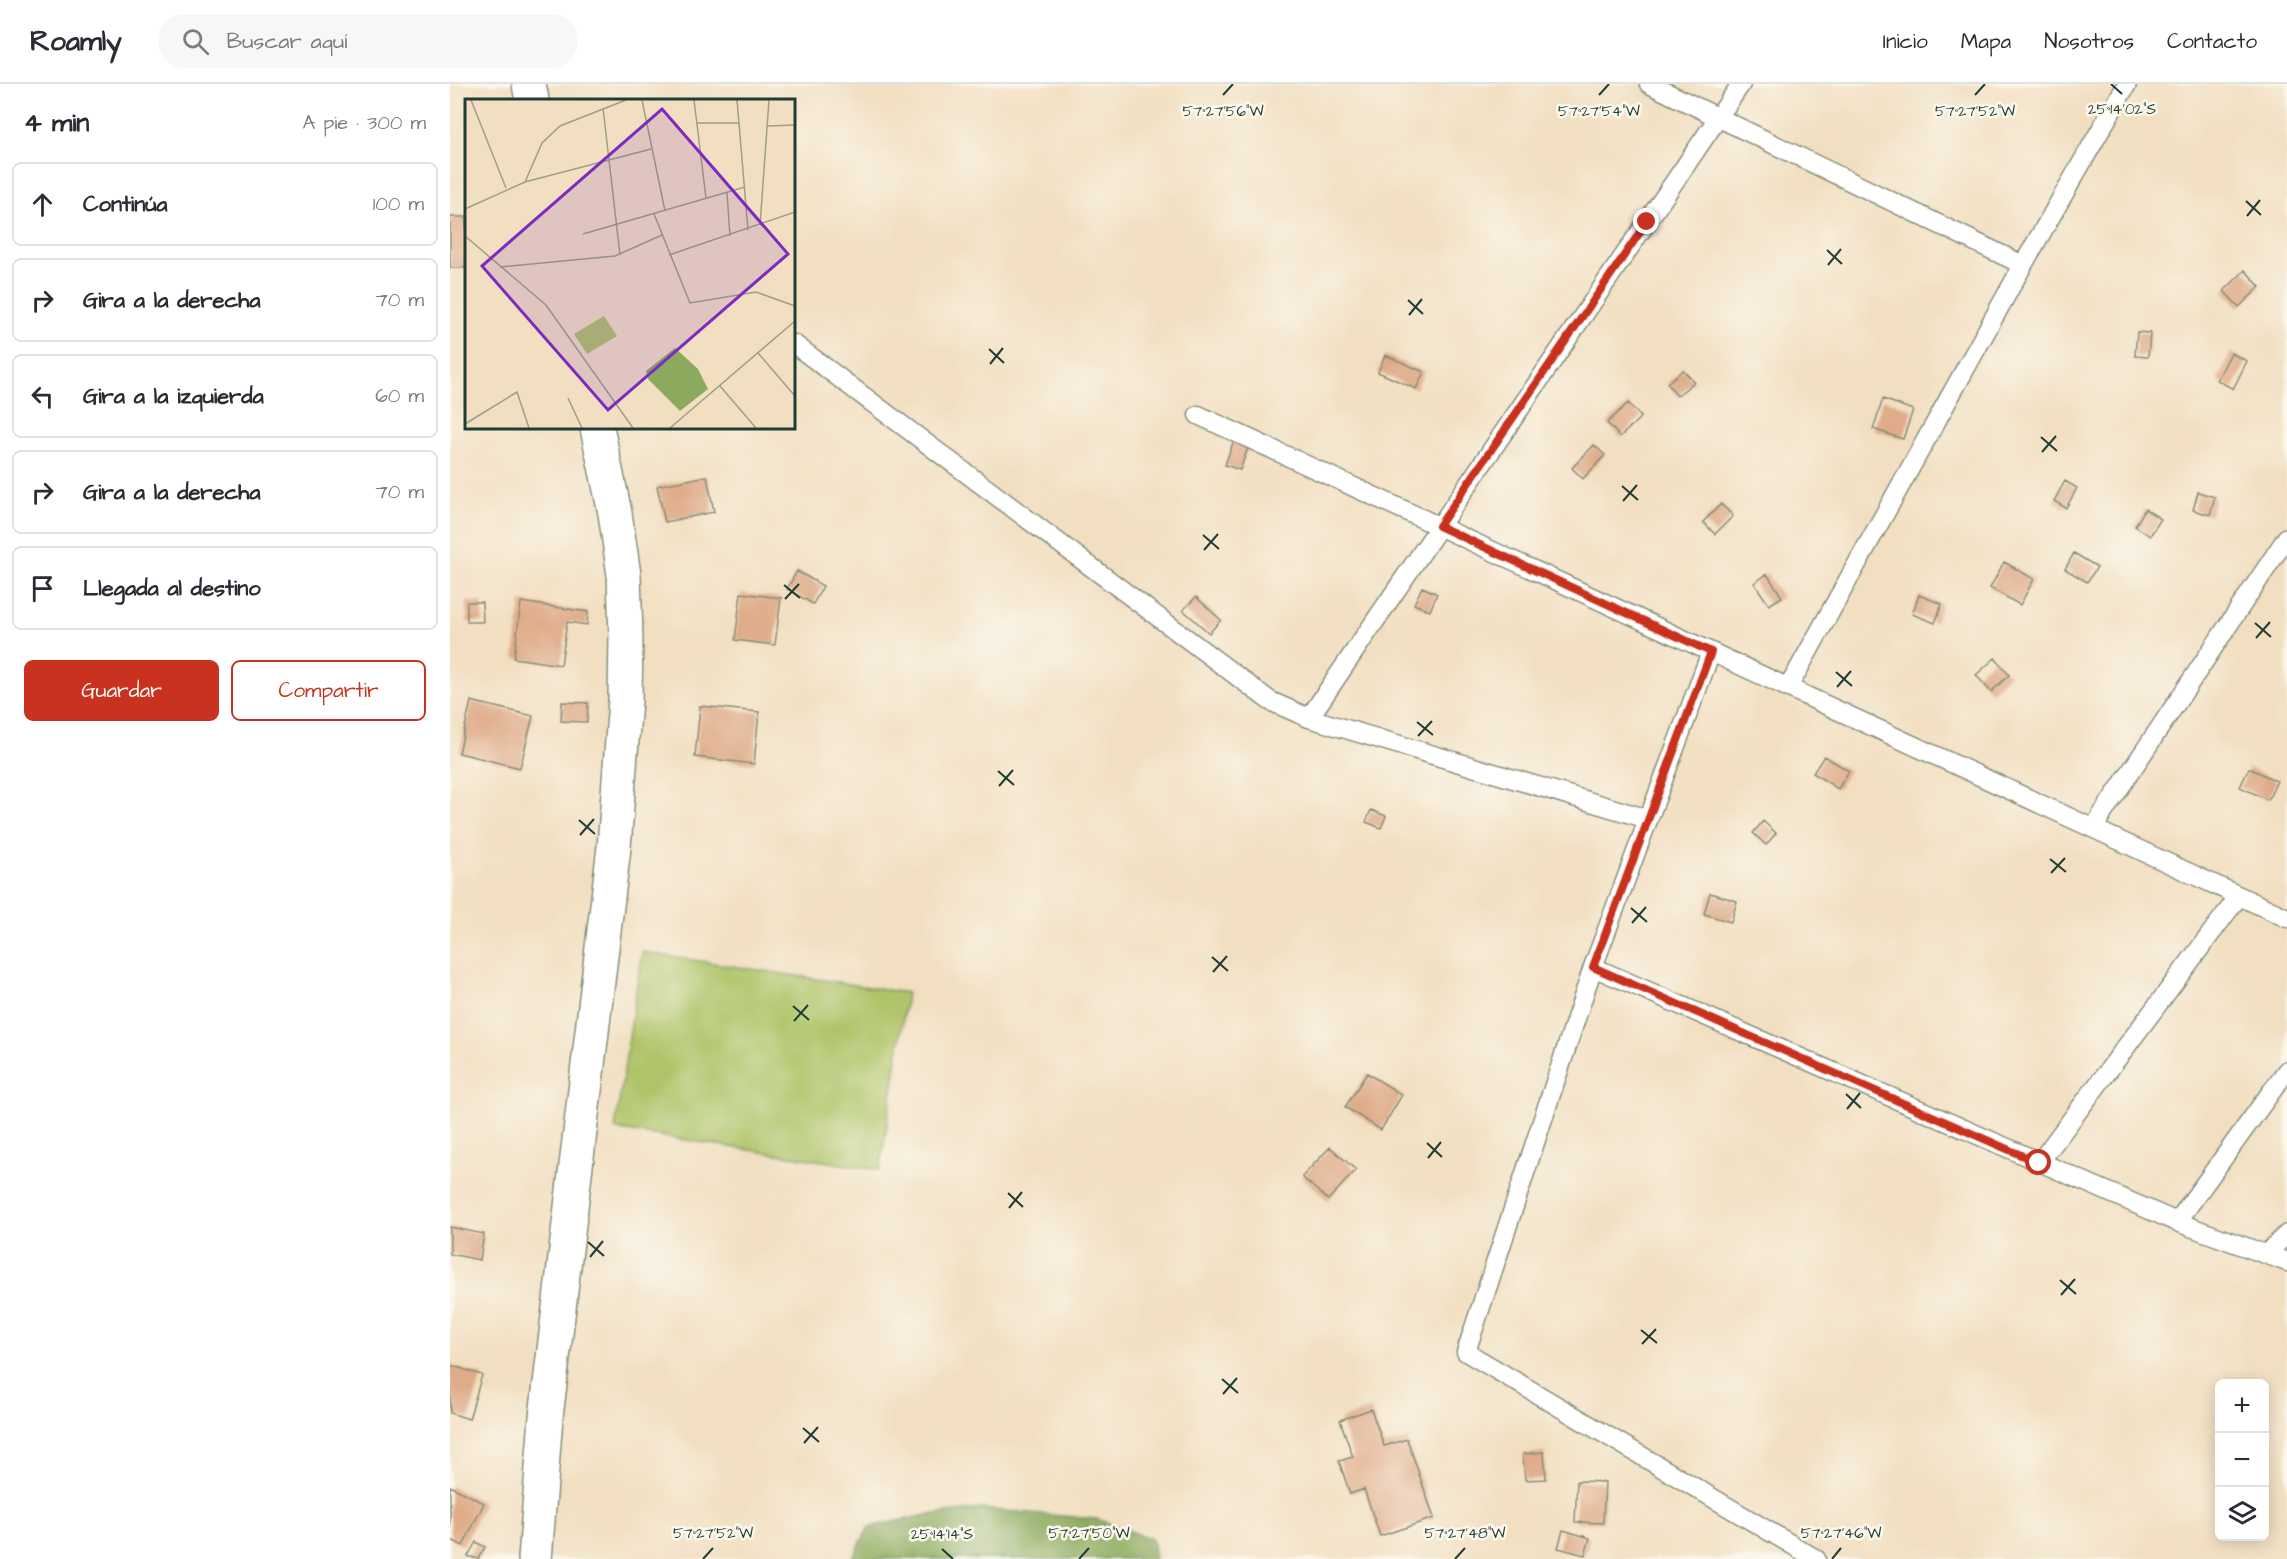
<!DOCTYPE html>
<html lang="es">
<meta charset="utf-8">
<style>
body{margin:0;font-family:"Architects Daughter",sans-serif;background:#f7f7f7;color:#2b2b33}
.controls{position:absolute;right:18px;bottom:18px;display:grid;overflow:hidden;border-radius:9px;box-shadow:0 3px 15px #0003}
.controls button{width:54px;height:54px;display:grid;place-items:center;padding:0;border:0;border-bottom:2px solid #e1e1e2;background:#fff;color:#2b2b33;font:30px sans-serif}
.stop{position:absolute;width:18px;height:18px;margin:-14px;border:4px solid #c8321e;border-radius:50%;background:#fff}
.stop.end{background:#c8321e;border-color:#fff;box-shadow:0 2px 6px #0008}
.list{margin:0;padding:0;list-style:none}
h2{display:flex;justify-content:space-between;align-items:center;height:78px;margin:0;padding:0 24px;font-size:26px}
h2 small{font-size:20px;font-weight:400;color:#7c7c81}
.list li{display:grid;grid-template-columns:39px 1fr auto;gap:18px;align-items:center;box-sizing:border-box;height:84px;margin:0 12px 12px;padding:0 12px;border:2px solid #e1e1e2;border-radius:9px}
.list b{display:block;font-size:22px;white-space:nowrap}
.list em{font-size:20px;font-style:normal;color:#7c7c81}
.actions{display:flex;gap:12px;padding:18px 24px}
.actions a{flex:1;padding:14px 0;border:2px solid #c8321e;border-radius:9px;text-align:center;font-size:21px;color:#c8321e}
.actions .main{background:#c8321e;color:#fff}
.icon{flex:none;width:33px;height:33px;fill:none;stroke:currentColor;stroke-width:2;stroke-linecap:round;stroke-linejoin:round}
.map{position:relative;flex:none;width:1837px;height:1475px;overflow:hidden}
header{display:flex;align-items:center;gap:36px;box-sizing:border-box;height:84px;padding:0 30px;background:#fff;border-bottom:2px solid #e1e1e2}
header strong{font-size:28px}
nav{display:flex;gap:33px;margin-inline-start:auto;font-size:21px}
.search{width:420px;height:54px;background:#f7f7f7;display:flex;align-items:center;gap:15px;box-sizing:border-box;padding:0 21px;border-radius:33px;color:#7c7c81;font-size:22px}
main{display:flex}
aside{flex:1;background:#fff}
.map>svg:first-child{display:block}
</style>
<header>
<strong>Roamly</strong>
<div class="search"><svg class="icon" aria-label="search" viewBox="0 0 24 24"><circle cx="10" cy="10" r="6"/><path d="M15 15l6 6"/></svg>Buscar aquí</div>
<nav><a>Inicio</a><a>Mapa</a><a>Nosotros</a><a>Contacto</a></nav>
</header>
<main>
<aside>
<h2>4 min<small>A pie · 300 m</small></h2>
<ul class="list">
<li><svg class="icon" aria-label="ahead" viewBox="0 0 24 24"><path d="M12 20V5M6 11l6-6 6 6"/></svg><div><b>Continúa</b></div><em>100 m</em></li>
<li><svg class="icon" aria-label="right" viewBox="0 0 24 24"><path d="M7 20v-9h11M14 6l5 5-5 5"/></svg><div><b>Gira a la derecha</b></div><em>70 m</em></li>
<li><svg class="icon" aria-label="left" viewBox="0 0 24 24"><path d="M17 20v-9H6M10 6l-5 5 5 5"/></svg><div><b>Gira a la izquierda</b></div><em>60 m</em></li>
<li><svg class="icon" aria-label="right" viewBox="0 0 24 24"><path d="M7 20v-9h11M14 6l5 5-5 5"/></svg><div><b>Gira a la derecha</b></div><em>70 m</em></li>
<li><svg class="icon" aria-label="arrive" viewBox="0 0 24 24"><path d="M6 21V4h12l-3 4 3 4H6"/></svg><div><b>Llegada al destino</b></div></li>
</ul>
<div class="actions"><a class="main">Guardar</a><a>Compartir</a></div>
</aside>
<div class="map">
<svg width="1837" height="1475" viewBox="0 0 1837 1475">
<rect width="100%" height="100%" fill="#fbf7ec"/>
<filter id="ink" filterUnits="userSpaceOnUse"><feTurbulence type="fractalNoise" baseFrequency=".0167" numOctaves="2"/><feDisplacementMap in="SourceGraphic" scale="12" xChannelSelector="R" yChannelSelector="G"/><feConvolveMatrix kernelMatrix="1 2 1 2 8 2 1 2 1" color-interpolation-filters="sRGB"/></filter>
<filter id="wash" filterUnits="userSpaceOnUse"><feTurbulence type="fractalNoise" baseFrequency=".008" numOctaves="4" result="noise"/><feDisplacementMap in="SourceGraphic" scale="24" xChannelSelector="R" yChannelSelector="G"/><feGaussianBlur stdDeviation="1.35" result="paint"/><feColorMatrix in="noise" values="0 0 0 0 0 0 0 0 0 0 0 0 0 0 0 0 0 1.4 0 .05"/><feComposite in="paint" operator="in"/></filter>
<g filter="url(#wash)">
<rect width="100%" height="100%" fill="#f2dfc1"/>
<path fill="#afc469" stroke="#67804e" stroke-width="1.5" d="M192 868 457 909 430 1086 165 1045Z"/>
<path fill="#8baa5d" stroke="#557448" stroke-width="1.5" d="M532 1425 647 1435 702 1455 705 1475H402L419 1443 476 1431Z"/>
<g id="blocks">
<path fill="#dfab88" d="M0 133H16V184H0Z
M1795 186 1810 203 1789 223 1774 207Z
M1687 248 1700 249 1698 273 1685 272Z
M1781 269 1797 277 1783 305 1767 296Z
M935 271 974 288 966 305 928 288Z
M1233 286 1244 298 1227 312 1217 299Z
M1433 315 1463 326 1453 355 1423 345Z
M1178 319 1191 333 1170 353 1157 339Z
M784 356 799 361 790 386 775 381Z
M1144 361 1155 371 1133 395 1122 384Z
M257 392 264 428 215 438 207 402Z
M1615 397 1627 404 1616 424 1604 417Z
M1748 408 1765 413 1760 431 1743 426Z
M1271 420 1283 432 1265 450 1253 438Z
M1695 425 1711 435 1700 452 1685 442Z
M1624 469 1647 483 1637 498 1615 485Z
M1554 478 1584 495 1570 521 1540 504Z
M347 487 373 502 363 520 337 505Z
M1317 490 1332 513 1319 521 1304 499Z
M972 503 987 510 980 527 964 520Z
M291 509 331 514 325 561 285 556Z
M1469 511 1492 520 1485 539 1462 530Z
M746 513 771 536 759 549 733 526Z
M17 518H32L33 538H17Z
M71 518 138 528 137 541 117 538 111 581 64 574Z
M1545 574 1559 591 1541 608 1526 591Z
M21 617 83 632 70 684 9 669Z
M112 618 138 619 137 638 111 637Z
M250 622 309 628 304 680 245 673Z
M1374 672 1399 687 1388 705 1363 689Z
M1799 684 1827 697 1818 716 1790 703Z
M921 726 936 732 931 744 916 738Z
M1313 737 1326 749 1316 761 1303 749Z
M1260 809 1287 817 1281 838 1254 830Z
M917 989 952 1011 931 1046 895 1023Z
M880 1063 906 1086 878 1116 852 1093Z
M0 1143 34 1150 30 1176 0 1170Z
M0 1281 32 1291 19 1335 0 1329Z
M921 1325 934 1362 957 1355 984 1434 930 1452 914 1405 900 1410 889 1377 903 1373 890 1336Z
M1094 1368 1096 1395 1075 1396 1073 1370Z
M1127 1397 1155 1398 1153 1439 1125 1438Z
M0 1402 34 1419 13 1462 0 1455Z
M1113 1446 1140 1454 1135 1471 1108 1464Z
M26 1458 35 1463 28 1475 18 1472Z"/>
</g>
</g>
<g filter="url(#ink)">
<use href="#blocks" fill-opacity="0" stroke="#888e7a" stroke-width="1.5"/>
<g fill="none" stroke-linecap="round" stroke-linejoin="round">
<defs>
<path id="lane" d="M1199 0 1573 181
M344 260 820 617 859 634 1198 735
M748 331 1837 834
M1261 568 1143 883 1016 1268 1366 1475
M1338 604 1573 181 1677 0
M859 634 1291 0
M1643 744 1837 453
M1143 883 1727 1138 1837 1178
M1589 1079 1789 812
M1727 1138 1837 986
M1816 1170 1837 1150"/>
<path id="secondary" d="M79 0 82 16
M85 1475 96 1333 164 763 175 616 176 553 174 491 165 429 147 344"/>
</defs>
<use href="#lane" stroke="#888e7a" stroke-width="21"/>
<use href="#secondary" stroke="#888e7a" stroke-width="36"/>
<use href="#lane" stroke="#fff" stroke-width="18"/>
<use href="#secondary" stroke="#fff" stroke-width="33"/>
</g>
</g>
<g fill="none" stroke-linecap="round" stroke-linejoin="round" filter="url(#ink)">
<path stroke="#c8321e" stroke-width="8" d="M1197 138 989 442 1261 568 1143 883 1589 1079"/>
</g>
<path fill="none" stroke="#1f3d34" stroke-width="2" d="M1661 0 1672 10M773 11 783 0M1149 11 1159 0M1525 11 1535 0M1796 117 1811 131M1797 132 1810 116M1377 166 1392 180M1378 181 1391 165M958 216 973 230M959 231 972 215M539 265 554 279M540 280 553 264M1591 353 1607 367M1592 368 1606 352M1172 402 1188 416M1173 417 1187 401M753 451 769 465M754 466 768 450M334 501 350 514M335 515 349 500M1805 539 1821 553M1806 554 1820 538M1386 588 1402 602M1387 603 1401 587M967 638 983 651M968 652 982 637M548 687 564 701M549 702 563 686M129 736 145 750M130 751 144 735M1600 775 1616 788M1601 789 1615 774M1181 824 1197 838M1182 839 1196 823M762 873 778 887M763 888 777 872M343 922 359 936M344 937 358 921M1396 1010 1411 1024M1397 1025 1410 1009M977 1059 992 1073M978 1074 991 1058M558 1109 573 1123M559 1124 572 1108M138 1158 154 1172M140 1173 153 1157M1610 1196 1626 1210M1611 1211 1625 1195M1191 1246 1207 1259M1192 1260 1206 1245M772 1295 788 1309M773 1310 787 1294M353 1344 369 1358M354 1359 368 1343M492 1465 503 1475M253 1475 263 1464M629 1475 639 1464M1005 1475 1015 1464M1382 1475 1391 1464"/>
<g transform="translate(15 15)">
<rect width="330" height="330" fill="#f2dfc1"/>
<path d="M139 217 152 237 122 255 109 235Z" fill="#afc469"/>
<path d="M210 249 233 270 243 290 215 312 183 280 181 272Z" fill="#8baa5d"/>
<path fill="none" stroke="#9e9e89" stroke-width="1.5" d="M6 1 41 89M177 1 200 112M229 1 241 99M272 1 283 131M138 9 155 156M232 24H274M302 27 330 26M60 83 77 44 95 27 161 1M262 94 265 137M0 110 60 83 186 50M189 115 225 204 291 193 330 207M295 126 304 1M118 135 280 88M0 137 81 206 168 329M204 156 330 113M35 168 150 157 197 136M293 254 330 297M255 287 291 329M103 299 117 329M0 325 52 293 64 329M205 329 330 222"/>
<path fill="#7b2cbf" fill-opacity="0.15" stroke="#7b2cbf" stroke-width="3" d="M197 10 323 155 143 311 17 167Z"/>
<rect width="330" height="330" fill="none" stroke="#1f3d34" stroke-width="3"/>
</g>
<g font-size="15" text-anchor="middle" fill="#1f3d34" stroke="#fbf7ec" stroke-width="5" stroke-linejoin="round" paint-order="stroke">
<text x="1672" y="30">25°14'02"S</text>
<text x="773" y="32">57°27'56"W</text>
<text x="1149" y="32">57°27'54"W</text>
<text x="1525" y="32">57°27'52"W</text>
<text x="263" y="1454">57°27'52"W</text>
<text x="639" y="1454">57°27'50"W</text>
<text x="1015" y="1454">57°27'48"W</text>
<text x="1391" y="1454">57°27'46"W</text>
<text x="492" y="1455">25°14'14"S</text>
</g>
</svg>
<div class="controls">
<button>+</button>
<button>−</button>
<button><svg class="icon" aria-label="layers" viewBox="0 0 24 24"><path d="M12 4l9 5-9 5-9-5zM3 14l9 5 9-5"/></svg></button>
</div>
<div class="stop" style="left:1589px;top:1079px"></div>
<div class="stop end" style="left:1197px;top:138px"></div>
</div>
</main>
